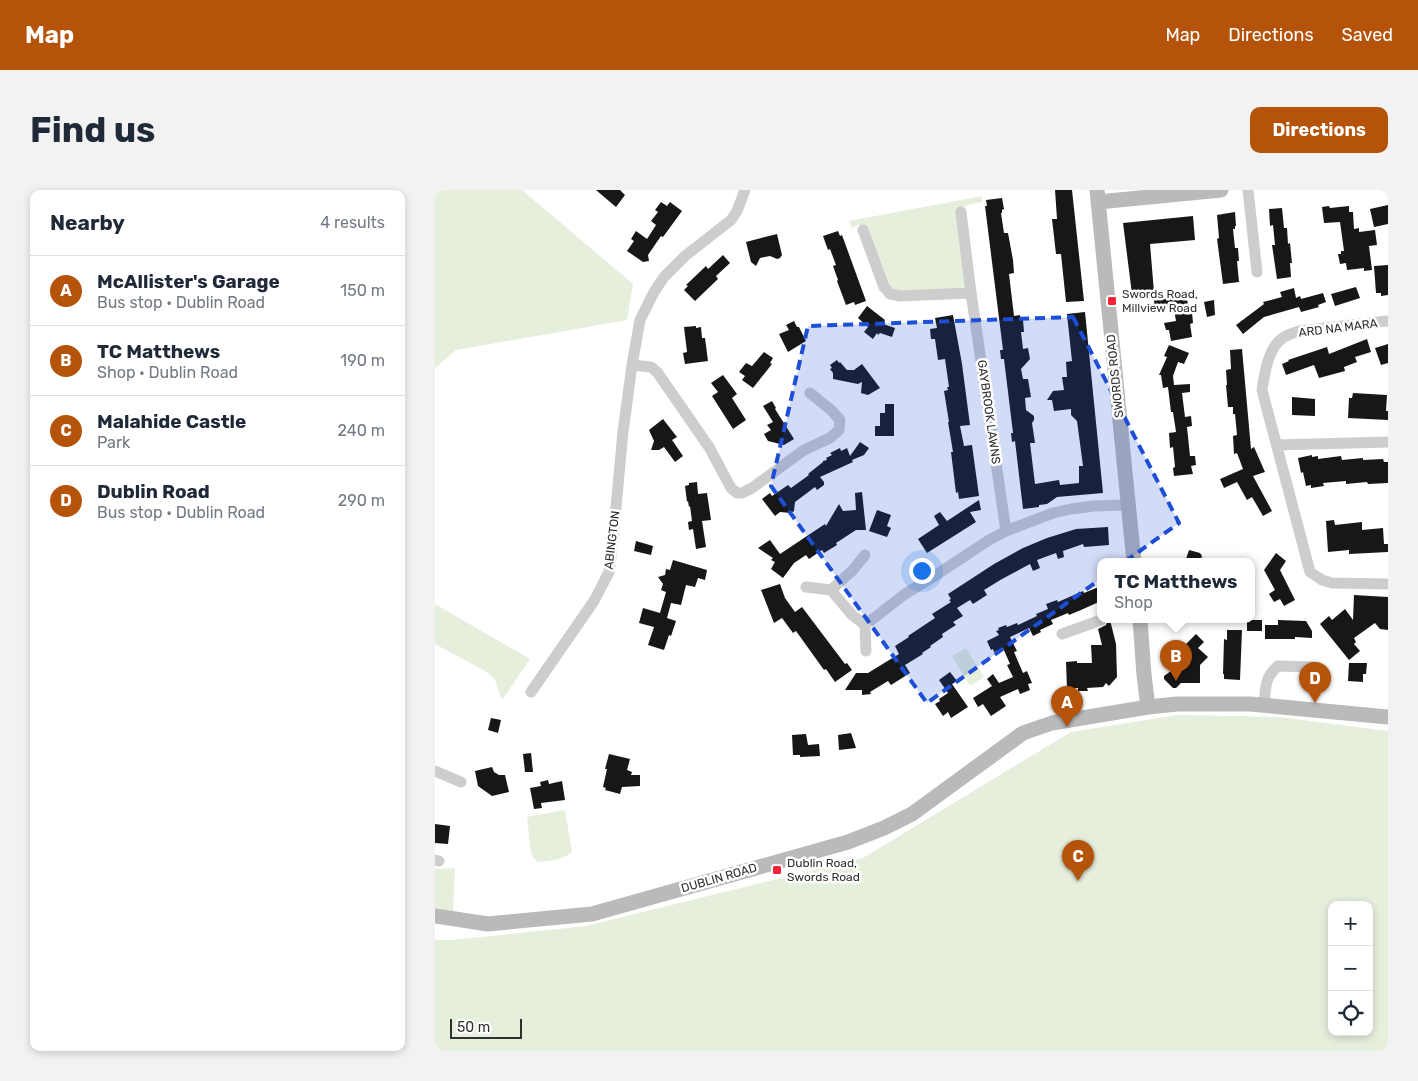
<!DOCTYPE html>
<meta charset="utf-8">
<style>
body{margin:0;font-family:Rubik,sans-serif;background:#f2f2f3;color:#1f2937}
.controls{position:absolute;right:15px;bottom:15px;display:grid;overflow:hidden;border-radius:10px;box-shadow:0 2px 8px #0003}
.controls button{width:45px;height:45px;display:grid;place-items:center;padding:0;border:0;border-bottom:1px solid #e0e1e3;background:#fff;color:#1f2937;font:25px sans-serif}
.scale{position:absolute;left:15px;bottom:12px;width:72px;box-sizing:border-box;padding-left:5px;border:2px solid #303030;border-top:0;font-size:14px;line-height:18px;white-space:nowrap;color:#303030;-webkit-text-stroke:4px #fff;paint-order:stroke}
.you{position:absolute;left:486px;top:380px;width:18px;height:18px;margin:-12px;border:4px solid #fff;border-radius:50%;background:#1a73e8;box-shadow:0 0 0 8px #1a73e833}
.badge{display:grid;place-items:center;width:32px;height:32px;border-radius:50%;background:#b45309;color:#fff;font-size:16px;font-weight:700}
.pin{position:absolute;translate:-50% -41px;filter:drop-shadow(0 1px 2px #0008)}
.pin::after{content:'';position:absolute;top:26px;width:18px;height:15px;background:inherit;clip-path:polygon(0 0,100% 0,50% 100%)}
.popup{position:absolute;left:662px;top:368px;width:158px;height:65px;box-sizing:border-box;display:grid;place-content:center;border-radius:10px;background:#fff;filter:drop-shadow(0 1px 4px #0005);font-size:16px;white-space:nowrap;color:#747a83}
.popup b{font-size:19px;color:#1f2937}
.popup::after{content:'';position:absolute;left:50%;top:100%;margin-left:-10px;border:10px solid transparent;border-top-color:#fff}
.list{margin:0;padding:0;list-style:none}
h2{display:flex;justify-content:space-between;align-items:center;height:65px;margin:0;padding:0 20px;font-size:21px}
h2 small{font-size:16px;font-weight:400;color:#747a83}
.list li{display:grid;grid-template-columns:32px 1fr auto;gap:15px;align-items:center;box-sizing:border-box;height:70px;padding:0 20px;border-top:1px solid #e0e1e3}
.list b{display:block;font-size:19px;white-space:nowrap}
.list p{margin:0;font-size:16px;white-space:nowrap;color:#747a83}
.list em{font-size:16px;font-style:normal;color:#747a83}
.icon{flex:none;width:28px;height:28px;fill:none;stroke:currentColor;stroke-width:2;stroke-linecap:round;stroke-linejoin:round}
.map{position:relative;flex:none;width:953px;height:861px;overflow:hidden;border-radius:10px}
header{display:flex;align-items:center;gap:30px;box-sizing:border-box;height:70px;padding:0 25px;background:#b45309;color:#fff}
header strong{font-size:24px}
nav{display:flex;gap:28px;margin-inline-start:auto;font-size:18px}
.intro{display:flex;align-items:center;justify-content:space-between;box-sizing:border-box;height:120px;padding:0 30px}
h1{margin:0;font-size:35px}
.button{padding:12px 22px;border-radius:10px;background:#b45309;color:#fff;font-size:18px;font-weight:700}
main{display:flex;gap:30px;padding:0 30px}
aside{flex:1;background:#fff;border-radius:10px;box-shadow:0 2px 8px #0003}
.map>svg:first-child{display:block}
</style>
<header>
<strong>Map</strong>
<nav><a>Map</a><a>Directions</a><a>Saved</a></nav>
</header>
<div class="intro"><h1>Find us</h1><a class="button">Directions</a></div>
<main>
<aside>
<h2>Nearby<small>4 results</small></h2>
<ul class="list">
<li><span class="badge">A</span><div><b>McAllister's Garage</b><p>Bus stop · Dublin Road</p></div><em>150 m</em></li>
<li><span class="badge">B</span><div><b>TC Matthews</b><p>Shop · Dublin Road</p></div><em>190 m</em></li>
<li><span class="badge">C</span><div><b>Malahide Castle</b><p>Park</p></div><em>240 m</em></li>
<li><span class="badge">D</span><div><b>Dublin Road</b><p>Bus stop · Dublin Road</p></div><em>290 m</em></li>
</ul>
</aside>
<div class="map">
<svg width="953" height="861" viewBox="0 0 953 861">
<rect width="100%" height="100%" fill="#fff"/>
<path fill="#e6eedc" fill-rule="evenodd" d="M0 0H87L198 94 192 130 21 160 0 178Z
M547 6V12L535 14 524 20 532 98 462 102 455 98 429 35H423L417 38 414 31Z
M0 414 95 469 67 510 60 490 52 482 0 454Z
M531 458 549 487 535 496 517 466Z
M743 525 844 527 953 541V861H0V750H17L151 736 428 668 636 542ZM897 715H934V842H897Z
M130 620 137 662C128 670 114 671 102 672L96 664 92 627Z
M20 678 18 724 0 721V679Z"/>
<path fill="#171717" d="M161 0H185L190 5 181 17Z
M620 0H637L649 111 631 112 626 64H621L617 29H622Z
M567 8 569 19 567 20V23H566L569 43H573L578 70 579 83 574 84 579 126 585 125 586 130H588L589 142H586L588 159 593 158 595 169 586 179 588 189H593L596 207 590 208 591 220 599 226V230L597 233 600 253H595L600 294 624 290 625 295 644 293V276H648L642 231 636 225V219L619 221 617 210H612L618 201 629 200 627 187H632L631 172 637 171 632 124 650 122 668 303 622 307 612 314 604 315V317L588 319 580 251 577 252 576 243H578L569 169H566L565 160H568L550 16H552L551 10Z
M226 12 232 16 235 12 247 21 228 47 226 46 213 65 214 71 208 72 192 61 199 51 196 49 201 41 212 49 221 35 216 31 223 22 220 20Z
M953 15V34L939 37 935 19Z
M894 16 895 18 914 16V22H918L919 39 924 38V42L940 40 942 55 934 56 937 80 929 81V78L912 80 911 73 905 74 903 64H906V61H909L905 32 889 33 887 17Z
M847 18 849 38H852L853 54 855 53 857 73H855L856 87 842 89 837 55H840L838 35 835 36 834 19Z
M800 22 801 36H800V39H798L800 58H803L804 71H802L804 92 788 94 782 49 784 48 782 25Z
M758 26 760 50 715 54 719 102 697 104 688 33Z
M403 41 405 46 407 45 431 111 420 115 419 112 411 115 402 91 403 90 398 76 401 75 395 59 393 60 388 46Z
M342 44 347 65 345 68 342 69 335 66 325 68 321 76 316 72 311 52Z
M288 65 295 73 281 86 283 89 260 111 249 100 253 96 251 95 271 76 273 79Z
M953 75V105L946 106V103H941L939 76Z
M921 97 925 108 900 116 896 104Z
M859 98 861 108 865 106 866 109 888 103 891 112 883 115 884 117 866 122 864 117 829 127 808 144 801 135 829 114 828 112 847 107 845 102Z
M751 101 754 123 757 122 758 133 755 134 757 147 736 151 734 140H731L729 133 741 131 738 114 720 117 718 106Z
M779 110 780 125 772 127 769 112Z
M432 116 450 130 448 134 460 138 457 147 445 143 443 145 442 143 438 149 429 142 433 137 423 128Z
M518 125 527 174 535 235 525 236 529 256 537 255 544 306 524 309 523 302 521 303 516 262H518L513 232H514L509 201 513 200 512 197H514L510 169 503 170 500 149H496L495 139 502 138 500 128Z
M359 131 362 137H364L371 151 353 162 344 144 354 140 351 135Z
M261 136V138L266 137 267 148H270L273 171 250 174 248 163 252 162 249 137Z
M932 149 936 162 920 167 922 172 909 177 910 181 884 188 879 175 851 185 847 174 854 171 853 170 892 157 894 164Z
M953 154V173L946 175 940 158Z
M734 155 754 163 749 174 743 172 738 186 739 195 755 194V202L747 203 750 227 756 226 757 236 752 237 755 266H760L761 275 756 276 758 284 739 286 738 278 740 277 738 257 735 258 734 243 741 242 738 222H736L733 197 728 198 726 185H724L732 167 729 166Z
M807 159 816 259 819 257 830 282 818 286 837 321 828 326 817 307 812 310 802 292 789 298 785 289 808 279 802 263 799 264 798 246 802 245 800 224H798V217H793L791 195H792L791 180 796 179 795 160Z
M329 162 338 168 335 173 337 174 318 198 307 190 310 186 304 182 311 173 317 176Z
M402 170 404 173 405 172 412 180H419L427 174 445 198 433 205 426 203 427 192 423 194 398 189V183L395 179 397 178 395 175Z
M288 185 302 204 297 208 311 230 298 239 277 206 283 202 276 193Z
M918 203 952 205 951 221H953V230L913 228 914 208H917Z
M857 207 880 209V226L857 225Z
M337 211 341 218 340 219 359 249 349 255 333 251 329 244 336 240 332 235 338 232 328 216Z
M450 214H459V246H440V236H445V223H450Z
M228 229 242 247 237 250 248 266 240 272 229 257 224 260H216L219 251 214 240Z
M425 252 434 258 429 265 417 270 418 272 385 287 389 292V295L382 300 380 297 360 312 359 321 356 323 345 322 340 326 327 309 335 303 337 306 353 295 356 298 374 285 373 284 388 272V271L392 270 391 268 397 265 395 263 405 258 406 261 412 258 415 266Z
M877 265V267L883 266V269L906 266 907 270 928 268V270L948 269 949 272H953V293L933 294 932 292 911 294V291L888 293 889 296 876 298V295L871 296 868 282 866 283 863 268Z
M262 292 263 304 272 303 276 330 267 331 271 357 261 359 258 339 254 340 253 332 257 331 255 316 254 317 253 311 252 312 250 296 254 295V293Z
M427 302 431 340H421L401 353 402 355 389 363 387 360 374 369 371 365 359 373 348 388 336 379 340 372 336 370 338 368 323 358 335 350 345 364 390 334 391 336 404 314 408 321 421 320 420 303Z
M544 310 546 320 535 322 541 332 492 363 483 349 504 335 499 326 505 322 512 331Z
M442 320 456 325 452 336 456 338 452 347 434 341Z
M899 330 900 335 927 332V340L948 338 949 354H953V362L914 364V360L893 362 891 331Z
M673 337 674 355 649 357 648 354 628 361 629 367 623 369 621 363 602 370 605 378 598 381 595 374 567 389 549 400 552 405 538 414 535 410 522 418 528 426 518 432 521 435 507 444 508 447 495 456 496 457 487 463 488 464 470 475 475 483 456 495 453 491 435 502 436 504 427 505V500H410L421 483H433L464 464 460 456 474 447 473 446 500 428 497 424 516 412 514 410 516 409 513 404 559 374 588 358 612 348 641 339Z
M201 351 218 356 216 365 199 361Z
M754 360 765 363 767 366 766 370 761 372H750Z
M841 363 851 371 845 380 860 410 849 416 845 409 839 412 834 404 840 400 829 380Z
M238 370 272 380 270 390 263 388 260 397 251 395 246 415 236 413 232 428 241 431 236 446 234 445 229 460 213 455 219 437 204 433 208 418 225 423 231 402 226 400 228 394 223 387 230 385 231 379 235 380Z
M345 394 350 408 360 422 367 417 410 474 412 473 417 480 400 492 391 479 389 480 361 441 358 443 347 428 339 433 326 400Z
M666 396V411L646 420 634 425 633 423 616 430 618 434 605 440 606 442 598 446 594 438 575 447 582 461 579 462 588 483 592 481 597 493 593 494 595 500 585 504 583 499 565 507 571 516 556 526 548 514 543 517 538 508 557 496 552 489 558 484 564 493 578 487 572 475 575 474 568 458 559 462 558 459 556 460 552 451 564 445 561 441 564 440 563 438 571 435 572 437 582 433 583 435 602 426 601 424 613 419 611 414 622 410 623 412 648 401 649 403Z
M919 405 953 407V440L945 439 940 433 919 448 921 452 919 454 925 461 914 470 885 434 894 426 897 430 910 419 918 430Z
M673 430H675L681 454 682 487 674 496 671 493 668 497 652 498 653 501H643V498L632 499 631 472 642 471V473H657L656 455H667L663 439 671 435Z
M812 430H827V441H812Z
M843 430 871 431 877 441V448L860 447V449H830V435H843Z
M792 440H807L805 490 789 489V484H788L789 449 792 450Z
M761 444 769 452 763 458 773 467 765 475V493H746L741 498H738L729 489V486L736 481 737 461H742V458L748 457Z
M914 473H932L931 484H928V492L913 491Z
M515 482 522 491 517 494 533 517 516 528 513 522 508 526 500 514 505 511 504 509 513 503 504 490Z
M56 528 66 530 63 543 53 540Z
M416 543 421 558 404 560 403 545Z
M371 544 373 555 384 554 385 566 365 567V565H358L357 545Z
M96 563 98 582H90L88 564Z
M174 564 195 569 192 580 197 582 196 585H205V596L187 597 185 604 170 600 171 598 168 597 172 579H170Z
M57 577 59 582 64 585H70L74 602 57 606 43 596 40 581Z
M113 590 114 594 127 591 130 610 106 613 107 618 99 619 95 598 106 596 105 592Z
M0 634 15 636 13 654 0 653Z"/>
<g fill="none" stroke-linecap="round" stroke-linejoin="round">
<path stroke="#cdcdcd" stroke-width="11" d="M813 0 822 82
M428 40 449 97 455 104 465 106 536 103 526 22
M536 103 571 341
M953 131 864 141C859 143 854 144 849 147 833 157 830 182 827 200L875 382 887 390 897 393 953 394
M197 175 216 177 222 182 274 257 296 298 302 303H307L317 298 369 260 395 248 404 240 405 230 396 220 375 203
M842 255 953 252
M430 365 417 381 396 400 417 425 430 435 470 404 501 385 554 350 571 341 618 323 636 319 659 316 693 315
M371 397 396 400
M430 435 431 461
M627 444 666 430
M96 502 159 411 174 382 178 349 188 242 197 175 205 130 219 102 229 87 250 66 296 30 302 21 310 0
M829 515C831 498 829 488 843 476L879 477
M0 581 26 592
M0 670 4 671"/>
<path stroke="#bababa" stroke-width="15" d="M662 0 699 372
M663 12 786 0
M705 430 709 485 713 517
M0 726 53 734 157 724 413 652 449 638 477 624 588 543 617 533 713 517 742 514H815L953 527"/>
</g>
<path fill="#1d4ed8" fill-opacity="0.2" stroke="#1d4ed8" stroke-width="4" stroke-dasharray="10 6" stroke-linejoin="round" d="M638 127 744 333 492 513 336 296 373 136Z"/>
<g fill="#f72138" stroke="#fff" stroke-width="2">
<rect x="672" y="106" width="10" height="10" rx="2.5"/>
<rect x="337" y="675" width="10" height="10" rx="2.5"/>
</g>
<g text-anchor="middle" stroke-width="5" stroke-linejoin="round" paint-order="stroke">
<g font-size="12" fill="#303030" stroke="#fff" text-anchor="start">
<text x="687" y="108">Swords Road,<tspan x="687" dy="14">Millview Road</tspan></text>
<text x="352" y="677">Dublin Road,<tspan x="352" dy="14">Swords Road</tspan></text>
</g>
<g font-size="12" fill="#303030" stroke="#fff">
<text transform="translate(903 138) rotate(-7)" y="4">ARD NA MARA</text>
<text transform="translate(680 186) rotate(-96)" y="4">SWORDS ROAD</text>
<text transform="translate(554 222) rotate(82)" y="4">GAYBROOK LAWNS</text>
<text transform="translate(177 350) rotate(-83)" y="4">ABINGTON</text>
<text transform="translate(284 688) rotate(-16)" y="4">DUBLIN ROAD</text>
</g>
</g>
</svg>
<div class="controls">
<button>+</button>
<button>−</button>
<button><svg class="icon" aria-label="locate" viewBox="0 0 24 24"><circle cx="12" cy="12" r="6"/><path d="M12 2v4M12 18v4M2 12h4M18 12h4"/></svg></button>
</div>
<div class="scale">50 m</div>
<div class="you"></div>
<div class="pin badge" style="left:632px;top:537px">A</div>
<div class="pin badge" style="left:741px;top:491px">B</div>
<div class="popup"><b>TC Matthews</b>Shop</div>
<div class="pin badge" style="left:643px;top:691px">C</div>
<div class="pin badge" style="left:880px;top:513px">D</div>
</div>
</main>
